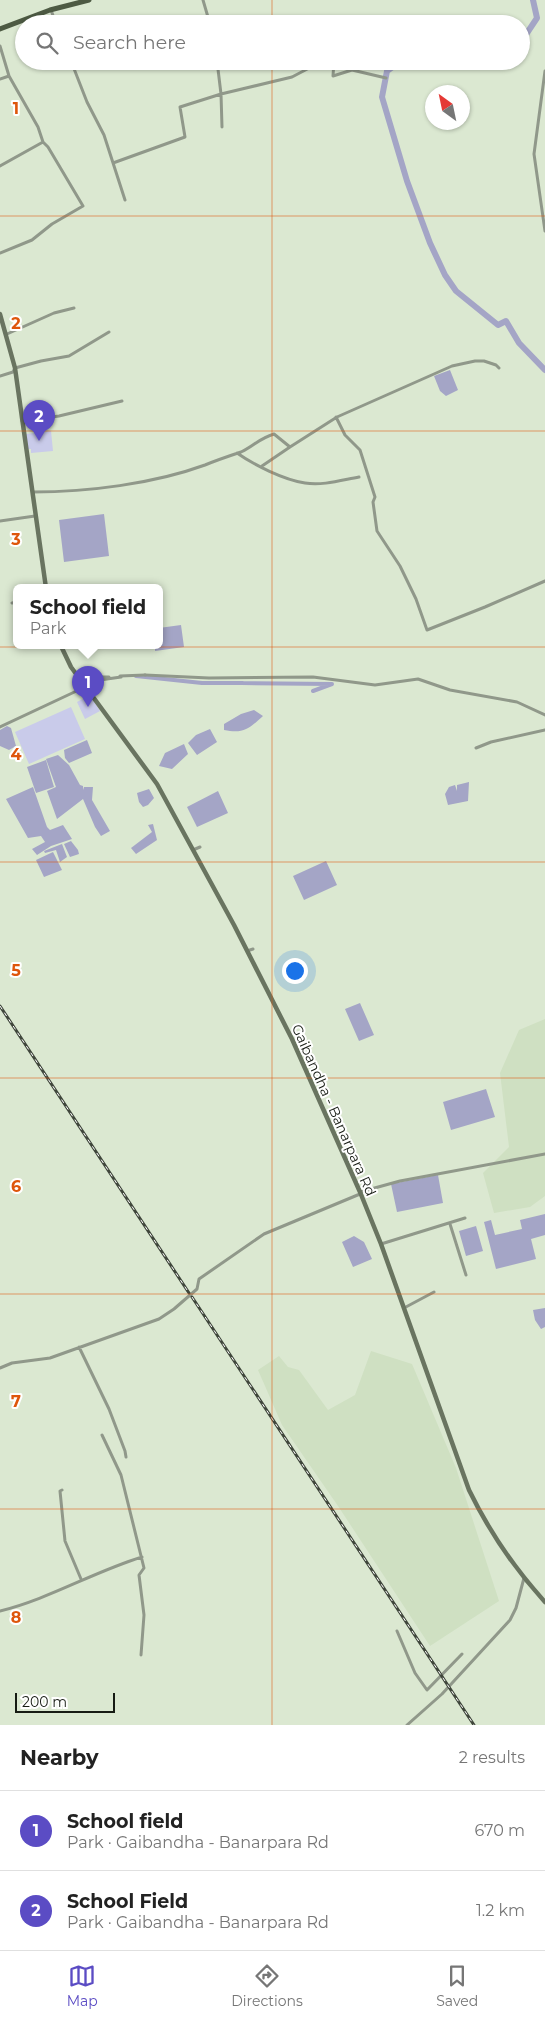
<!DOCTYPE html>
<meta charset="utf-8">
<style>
body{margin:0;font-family:Montserrat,sans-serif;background:#f6f6f6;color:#222}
.compass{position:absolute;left:425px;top:85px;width:45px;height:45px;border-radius:50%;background:#fff;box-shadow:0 1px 4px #0004;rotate:327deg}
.scale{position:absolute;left:15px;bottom:12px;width:100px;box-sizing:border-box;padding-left:5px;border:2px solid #161b13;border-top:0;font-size:14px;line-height:18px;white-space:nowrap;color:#161b13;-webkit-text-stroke:4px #fff;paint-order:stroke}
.you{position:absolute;left:294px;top:970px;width:18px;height:18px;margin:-12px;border:4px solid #fff;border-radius:50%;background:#1a73e8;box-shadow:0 0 0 8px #1a73e833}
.badge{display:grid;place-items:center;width:32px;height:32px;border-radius:50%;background:#5b4cc4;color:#fff;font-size:16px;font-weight:700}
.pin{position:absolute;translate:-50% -41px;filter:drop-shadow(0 1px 2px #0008)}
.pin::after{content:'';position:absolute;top:26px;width:18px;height:15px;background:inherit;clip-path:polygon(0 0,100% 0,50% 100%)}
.popup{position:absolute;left:13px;top:584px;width:150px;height:65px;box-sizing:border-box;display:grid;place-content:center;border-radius:8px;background:#fff;filter:drop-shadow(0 1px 4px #0005);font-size:16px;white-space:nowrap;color:#767676}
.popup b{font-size:19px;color:#222}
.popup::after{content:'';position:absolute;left:50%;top:100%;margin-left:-10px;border:10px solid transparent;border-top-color:#fff}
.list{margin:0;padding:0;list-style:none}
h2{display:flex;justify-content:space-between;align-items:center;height:65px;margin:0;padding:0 20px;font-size:21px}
h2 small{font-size:16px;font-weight:400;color:#767676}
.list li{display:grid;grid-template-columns:32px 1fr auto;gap:15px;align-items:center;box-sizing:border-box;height:80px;padding:0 20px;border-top:1px solid #e0e0e0}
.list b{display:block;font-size:19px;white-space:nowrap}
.list p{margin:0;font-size:16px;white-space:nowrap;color:#767676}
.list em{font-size:16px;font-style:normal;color:#767676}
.icon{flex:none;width:28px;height:28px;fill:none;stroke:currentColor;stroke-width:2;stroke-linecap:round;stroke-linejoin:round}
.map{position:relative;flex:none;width:545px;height:1725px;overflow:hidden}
.search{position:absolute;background:#fff;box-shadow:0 1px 4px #0004;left:15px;right:15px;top:15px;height:55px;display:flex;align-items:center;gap:12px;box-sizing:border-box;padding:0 18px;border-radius:28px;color:#767676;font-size:19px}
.sheet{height:225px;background:#fff}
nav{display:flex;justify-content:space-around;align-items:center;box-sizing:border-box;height:70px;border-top:1px solid #e0e0e0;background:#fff;font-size:14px;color:#767676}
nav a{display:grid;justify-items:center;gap:2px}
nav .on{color:#5b4cc4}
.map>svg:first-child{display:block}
</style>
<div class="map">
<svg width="545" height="1725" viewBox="0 0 545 1725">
<rect width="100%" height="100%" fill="#dbe8d1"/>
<path fill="#cfe0c2" d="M545 1019V1196L530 1207 494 1213 483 1173 509 1147 500 1073 519 1030Z
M371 1351 412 1364 456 1468 499 1601 430 1646 338 1506 282 1425 258 1370 279 1356 288 1367 299 1370 328 1410 355 1395Z"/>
<path fill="#c9cbea" d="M51 431 53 451 31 453V449H28L26 434Z
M90 695 100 711 85 719 77 702Z
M71 707 85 739 29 764 15 732Z"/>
<path fill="#a4a5c6" d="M450 370 458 390 446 396 440 391 434 376Z
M104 514 109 556 64 562 59 520Z
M181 625 184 647 155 651V646H159V628Z
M254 710 263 716C249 729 243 734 224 730V724L241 714Z
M7 726 11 728 16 746 9 750 0 746V730Z
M210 729 217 742 197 755 188 743 196 735Z
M87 740 92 753 69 763 65 758 64 750Z
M184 744 188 754 172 769 159 766 165 753Z
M58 755 69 765 80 785 83 786V790L84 787H93L92 800 110 831 101 836 95 827 83 799 57 819 47 791 56 787 46 759Z
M46 760 54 787 36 793 27 767Z
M469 782 468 801 448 805 445 794 449 787 455 785 457 791V785Z
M33 787 47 827 50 830 63 825 72 839 51 846 37 855 32 849 45 842 41 836 28 838 6 799Z
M149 789 154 798 148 805 143 807 139 802 137 793Z
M218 791 228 813 197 827 187 807Z
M153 824 157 840 136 854 131 848 152 832 148 825Z
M71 841 78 850 79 854 70 857 64 844Z
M62 844 67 857 60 862 56 850 45 853 44 851Z
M53 852 62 870 44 877 36 860Z
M326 861 337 885 304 900 293 876Z
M360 1003 374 1035 359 1041 345 1009Z
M486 1089 495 1117 451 1130 443 1102Z
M438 1175 443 1203 397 1212 391 1184Z
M545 1214V1235L531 1239 536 1259 496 1269 484 1222 491 1220 495 1235 522 1229 520 1220Z
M476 1226 483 1251 466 1256 459 1231Z
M354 1236 364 1242 372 1259 353 1267 342 1242Z
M545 1308V1327L541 1329 535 1320 533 1310Z"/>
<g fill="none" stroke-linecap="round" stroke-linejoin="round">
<path stroke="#a4a5c6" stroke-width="4" d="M136 676 202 683H243
M242 683 332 684 313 691"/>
<path stroke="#a4a5c6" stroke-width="6" d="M521 37 525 36 537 18 533 0
M401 61 387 71 382 97 407 181 430 243 445 275 456 291 498 325 506 321 519 343 545 370"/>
<path stroke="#90988a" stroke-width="3" d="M203 0 210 24
M51 10 56 24
M0 46 9 76 38 127 43 142 48 147 83 206 52 224 32 240 0 253
M71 61 87 102 104 135 125 200
M217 61 221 94 222 127
M334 61 333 76 352 70 386 78
M545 71 534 154 545 231
M0 79 9 76
M113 163 185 137 180 107 221 94 292 77 313 66 312 62 316 61
M0 166 43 142
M7 334 54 313 74 308
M0 376 13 372 15 368 41 361 69 356 109 332
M336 417 345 435 360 450 375 497 373 502 377 531 400 566 416 599 427 630 485 607 545 581
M22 421 59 416 122 401
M237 453C254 465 284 480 305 483 322 486 342 480 359 477
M262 466 290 447
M33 492C87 492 153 484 205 465 217 460 229 456 241 452 254 446 258 439 274 434L290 447 337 417 452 366 475 361H484L496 365 499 368
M0 521 35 516
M12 603 17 602
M145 675 209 678 313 677 375 685 418 679 450 690 517 702 545 715
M96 680 100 677H109
M0 727 100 680 121 677
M476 748 491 742 545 730
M193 850 200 847
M247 951 253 949
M360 1192 400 1181 545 1154
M450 1224 466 1275
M381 1244 465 1218
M404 1308 434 1292
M79 1347 109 1409 125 1451 126 1457
M0 1368 12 1363 50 1358 159 1319 174 1309 197 1289 199 1279 264 1234 360 1194
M102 1435 121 1475 144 1568 139 1575 144 1615 141 1655
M62 1490 60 1491 65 1541 81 1579
M0 1611C49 1599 93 1572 142 1557
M397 1631 415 1673 427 1690 462 1654
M407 1725 442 1694 510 1620 516 1608 524 1578"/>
<path stroke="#697460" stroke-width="4.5" d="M0 314 15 368 46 588
M61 646 71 667 157 784 234 925 292 1039 360 1192 381 1244 469 1490C489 1531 514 1568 545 1602"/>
<path stroke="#4d5a43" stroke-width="5" d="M0 29 50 10 89 0"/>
<defs>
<path id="rail" d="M0 1006 189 1293
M192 1297 474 1725"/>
</defs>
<use href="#rail" stroke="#3f463b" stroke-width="3"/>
<use href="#rail" stroke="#fff" stroke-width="1" stroke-dasharray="4" stroke-linecap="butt"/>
<path stroke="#90988a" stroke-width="3" d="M120 676 145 675"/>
</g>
<path fill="none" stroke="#de560c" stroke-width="1" stroke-opacity="0.55" d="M272 0V24M272 61V1725M0 216H545M0 431H545M0 647H545M0 862H545M0 1078H545M0 1294H545M0 1509H545"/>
<g text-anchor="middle" stroke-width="4" stroke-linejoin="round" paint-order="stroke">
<g font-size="14" fill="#161b13" stroke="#fff">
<text transform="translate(334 1110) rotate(66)" y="5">Gaibandha - Banarpara Rd</text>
</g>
</g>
<g font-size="16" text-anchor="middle" font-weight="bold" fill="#de560c" stroke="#fff" stroke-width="4" stroke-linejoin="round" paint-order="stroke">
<text x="16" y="114">1</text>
<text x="16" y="329">2</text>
<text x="16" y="545">3</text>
<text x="16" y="760">4</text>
<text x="16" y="976">5</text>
<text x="16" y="1192">6</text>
<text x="16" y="1407">7</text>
<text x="16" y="1623">8</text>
</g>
</svg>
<svg class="compass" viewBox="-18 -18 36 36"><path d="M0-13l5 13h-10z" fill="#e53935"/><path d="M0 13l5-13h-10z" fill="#767676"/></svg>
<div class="scale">200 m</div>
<div class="you"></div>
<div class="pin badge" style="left:88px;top:707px">1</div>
<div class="popup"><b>School field</b>Park</div>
<div class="pin badge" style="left:39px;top:441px">2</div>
<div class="search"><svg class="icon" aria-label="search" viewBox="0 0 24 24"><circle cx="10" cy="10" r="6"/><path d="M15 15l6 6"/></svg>Search here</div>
</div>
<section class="sheet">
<h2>Nearby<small>2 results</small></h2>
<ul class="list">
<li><span class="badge">1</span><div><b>School field</b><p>Park · Gaibandha - Banarpara Rd</p></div><em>670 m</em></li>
<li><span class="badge">2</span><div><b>School Field</b><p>Park · Gaibandha - Banarpara Rd</p></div><em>1.2 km</em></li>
</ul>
</section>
<nav>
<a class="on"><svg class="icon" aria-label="map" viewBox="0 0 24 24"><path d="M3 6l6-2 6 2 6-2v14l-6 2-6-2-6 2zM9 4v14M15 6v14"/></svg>Map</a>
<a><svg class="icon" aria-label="directions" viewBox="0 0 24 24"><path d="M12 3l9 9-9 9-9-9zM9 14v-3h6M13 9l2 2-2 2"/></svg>Directions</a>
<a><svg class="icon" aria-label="saved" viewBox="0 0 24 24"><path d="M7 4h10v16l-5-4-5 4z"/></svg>Saved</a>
</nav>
